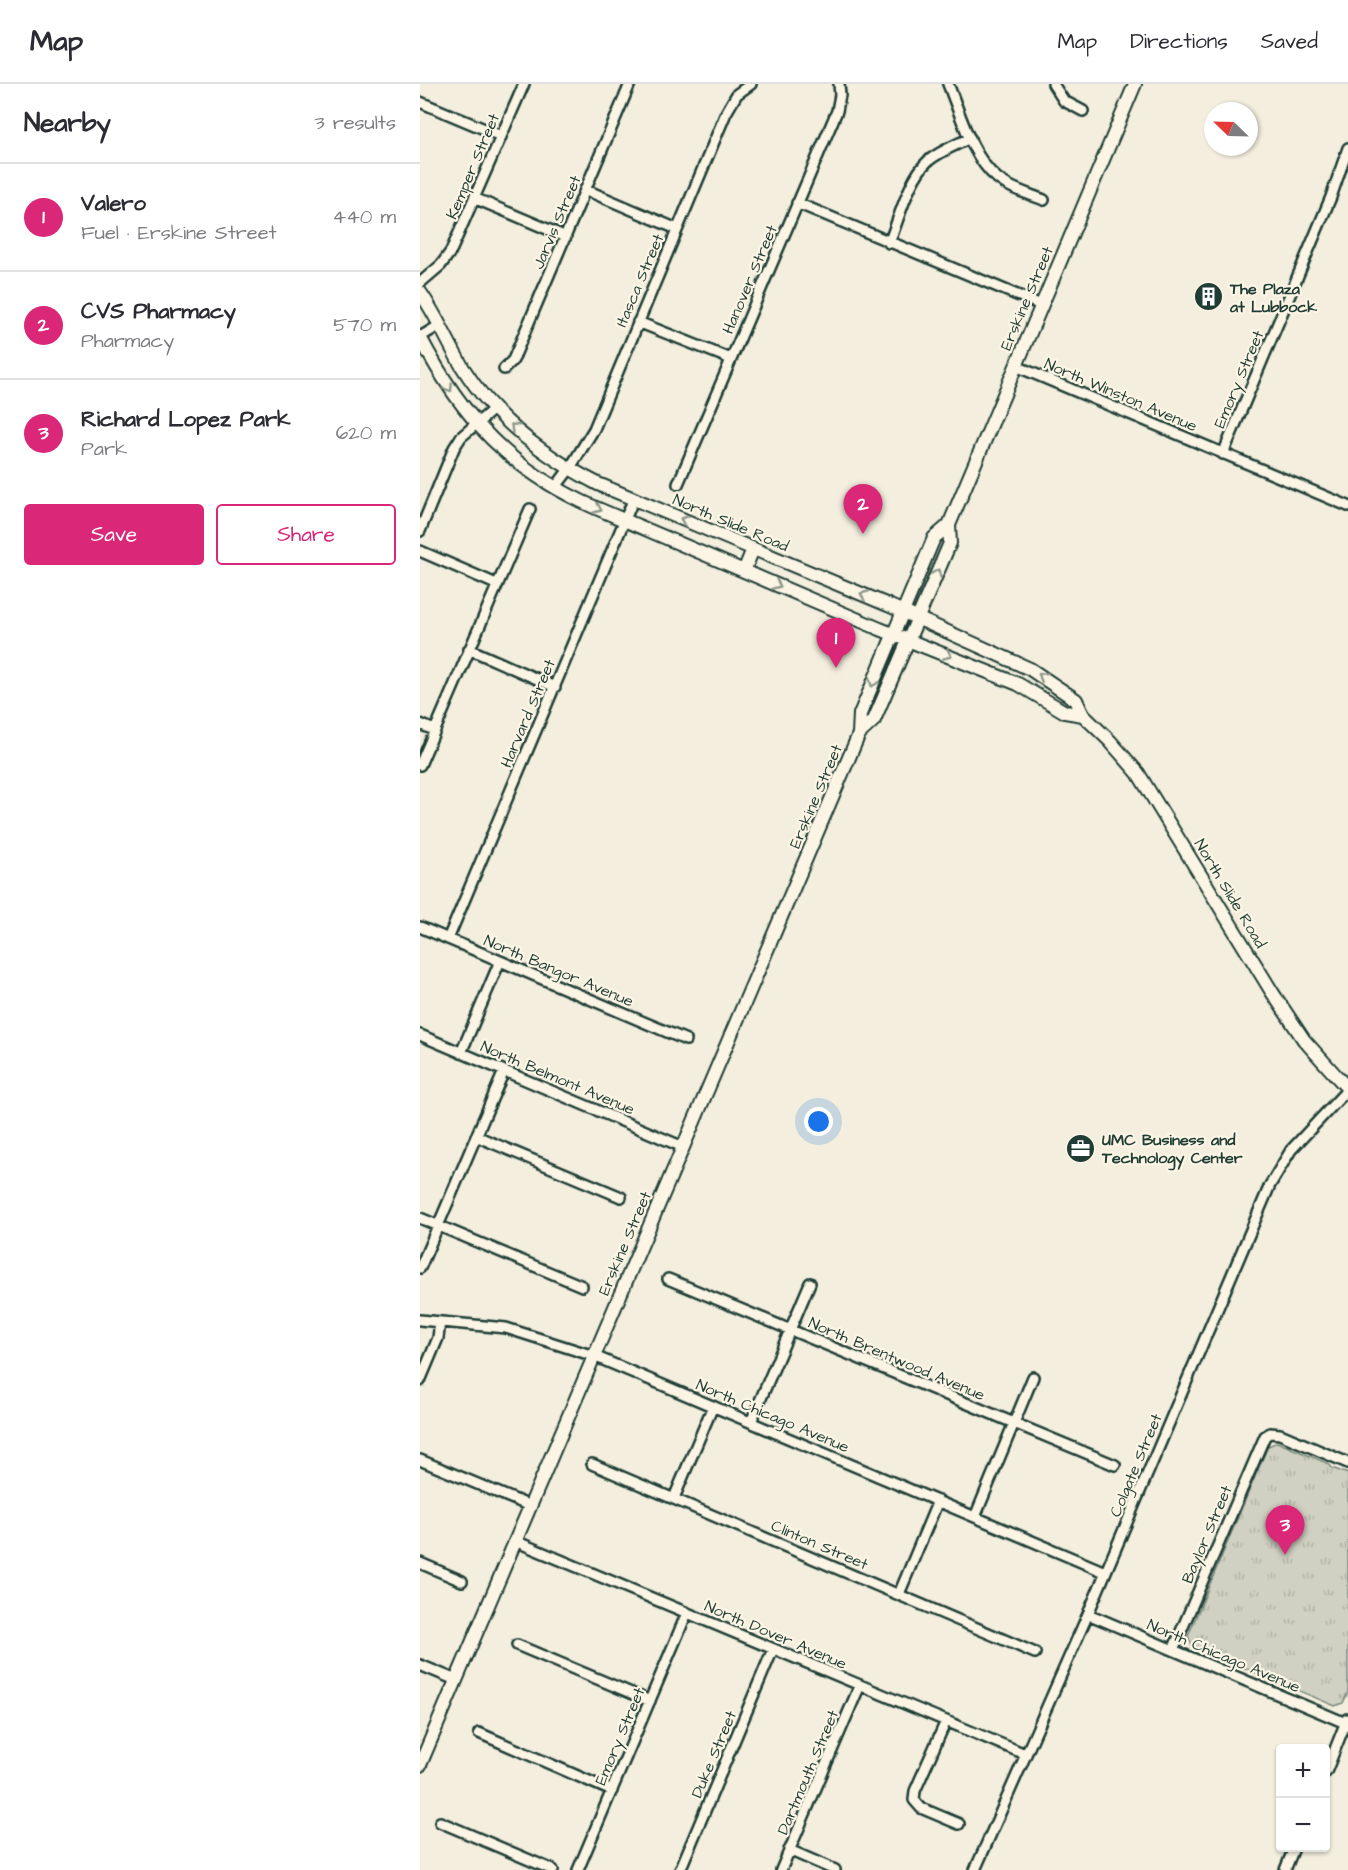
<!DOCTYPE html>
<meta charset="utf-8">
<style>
body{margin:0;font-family:"Architects Daughter",sans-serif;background:#f2f2f3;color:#2b2b33}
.controls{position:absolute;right:18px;bottom:18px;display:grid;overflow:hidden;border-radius:6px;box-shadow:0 2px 4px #0004}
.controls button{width:54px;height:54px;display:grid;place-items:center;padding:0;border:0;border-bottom:2px solid #e1e1e2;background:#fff;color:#2b2b33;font:30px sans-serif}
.compass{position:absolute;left:784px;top:18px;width:54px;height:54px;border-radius:50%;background:#fff;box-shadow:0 2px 4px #0004;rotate:293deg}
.you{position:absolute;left:399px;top:1038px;width:21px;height:21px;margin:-15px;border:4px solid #fff;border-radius:50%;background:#1a73e8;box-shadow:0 0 0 9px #1a73e833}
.badge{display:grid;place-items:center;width:39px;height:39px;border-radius:50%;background:#db2777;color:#fff;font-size:20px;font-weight:700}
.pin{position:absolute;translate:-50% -50px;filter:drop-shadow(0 2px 3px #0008)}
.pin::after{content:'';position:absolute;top:32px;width:21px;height:18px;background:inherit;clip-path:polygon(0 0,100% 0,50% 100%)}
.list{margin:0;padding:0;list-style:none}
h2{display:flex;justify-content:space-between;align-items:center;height:78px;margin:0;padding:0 24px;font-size:26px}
h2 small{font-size:20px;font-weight:400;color:#7c7c81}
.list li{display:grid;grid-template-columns:39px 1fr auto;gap:18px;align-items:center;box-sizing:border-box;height:108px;padding:0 24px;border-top:2px solid #e1e1e2}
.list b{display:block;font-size:22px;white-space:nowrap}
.list p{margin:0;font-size:20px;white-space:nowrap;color:#7c7c81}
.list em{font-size:20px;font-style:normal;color:#7c7c81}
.actions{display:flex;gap:12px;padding:18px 24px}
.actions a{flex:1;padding:14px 0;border:2px solid #db2777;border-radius:6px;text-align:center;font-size:21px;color:#db2777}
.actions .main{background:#db2777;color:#fff}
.map{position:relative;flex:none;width:928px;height:1786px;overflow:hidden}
header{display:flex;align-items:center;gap:36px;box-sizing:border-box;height:84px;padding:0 30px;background:#fff;border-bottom:2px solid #e1e1e2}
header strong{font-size:28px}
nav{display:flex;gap:33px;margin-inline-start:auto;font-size:21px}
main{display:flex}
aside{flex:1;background:#fff}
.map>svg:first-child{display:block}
</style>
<header>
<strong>Map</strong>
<nav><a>Map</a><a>Directions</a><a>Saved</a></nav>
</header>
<main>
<aside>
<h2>Nearby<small>3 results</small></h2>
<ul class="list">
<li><span class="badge">1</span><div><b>Valero</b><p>Fuel · Erskine Street</p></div><em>440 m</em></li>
<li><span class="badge">2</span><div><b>CVS Pharmacy</b><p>Pharmacy</p></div><em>570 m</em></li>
<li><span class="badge">3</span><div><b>Richard Lopez Park</b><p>Park</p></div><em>620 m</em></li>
</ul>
<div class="actions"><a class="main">Save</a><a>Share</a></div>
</aside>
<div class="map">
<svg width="928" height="1786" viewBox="0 0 928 1786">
<defs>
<pattern id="park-tufts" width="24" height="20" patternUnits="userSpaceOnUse" patternTransform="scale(1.5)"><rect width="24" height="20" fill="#d0d1c2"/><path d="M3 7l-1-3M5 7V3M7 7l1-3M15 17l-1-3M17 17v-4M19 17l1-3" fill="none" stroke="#b2b4a7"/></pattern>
</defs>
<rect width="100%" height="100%" fill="#f3eede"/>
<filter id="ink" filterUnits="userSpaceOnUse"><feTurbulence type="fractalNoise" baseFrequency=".0167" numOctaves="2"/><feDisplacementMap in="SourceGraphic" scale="12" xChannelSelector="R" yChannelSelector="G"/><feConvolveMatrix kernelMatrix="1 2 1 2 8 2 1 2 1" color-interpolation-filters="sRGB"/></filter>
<g filter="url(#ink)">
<path fill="url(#park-tufts)" stroke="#78877b" stroke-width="1.5" d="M857 1358 909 1380 912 1384 928 1390V1608L923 1619 915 1622 772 1562 768 1552 848 1362Z"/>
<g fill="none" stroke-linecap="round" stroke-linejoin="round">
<defs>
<path id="minor" d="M528 0C540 29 552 74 577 94 590 105 609 110 624 116
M633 0 644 17 663 27
M0 18 81 52
M166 106 257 145
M54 114 146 153
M377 119 621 221
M469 159C479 135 489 94 508 77 520 67 536 61 550 54
M0 199 21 181 31 167 104 0
M218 238 311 275
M0 253 20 241
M596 282 928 422
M84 285 93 276 210 0
M803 370 911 113 928 64
M258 400 417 27 420 11 419 0
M135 404 150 384 174 345 306 29 317 10 331 0
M0 447 34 364 41 353 75 324
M0 467 76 500
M49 565 135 603
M0 640 14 646
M0 681 110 425
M0 843 266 956
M28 855 214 414
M0 951 263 1063
M41 969 80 877
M56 1052 201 1113
M0 1134 162 1202
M0 1184 84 987
M248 1195 695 1381
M0 1236 86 1244 174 1272 685 1488
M0 1297 18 1254 20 1238
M331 1338 390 1199
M0 1376 110 1422
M172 1380 615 1569
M254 1414 293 1322
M555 1433 613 1293
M95 1457 605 1670
M0 1479 42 1497
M479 1510 518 1417
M668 1530 928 1640
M97 1561 230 1617
M753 1566 845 1352 850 1349 860 1350 928 1379
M0 1581 36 1596
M526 1637 495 1707 494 1716 501 1724 539 1740
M59 1649 192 1707
M906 1688 927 1635
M20 1738 133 1786
M369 1766 415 1786
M158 1786 267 1529
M260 1786 353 1565
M361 1786 440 1601
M555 1786 668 1530 850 1101 871 1066 928 1005
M865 1786 874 1764"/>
<path id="major" d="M0 208C17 232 28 259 43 284 75 335 125 373 178 400L468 521 610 585 656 616 663 631 690 657 718 689 852 908 884 956 928 1005
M0 253C42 334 91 387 176 424L460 545 598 600 645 628 663 631
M324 487 333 465
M439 650 454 636 530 459 529 441
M0 1681 439 650 440 630 514 454 529 441 715 0"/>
</defs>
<use href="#minor" stroke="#1f3d34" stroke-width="14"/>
<use href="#major" stroke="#1f3d34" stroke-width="16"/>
<use href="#minor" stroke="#fcf5e5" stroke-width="9"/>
<use href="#major" stroke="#fcf5e5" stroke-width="12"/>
</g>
<defs><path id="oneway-chevron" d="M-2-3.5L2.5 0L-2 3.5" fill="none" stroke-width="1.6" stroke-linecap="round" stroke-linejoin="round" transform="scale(1.5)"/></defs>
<g stroke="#8e998c">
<use href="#oneway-chevron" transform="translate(29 304) rotate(57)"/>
<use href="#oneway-chevron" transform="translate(94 343) rotate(-136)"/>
<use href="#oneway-chevron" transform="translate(178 425) rotate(23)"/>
<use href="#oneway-chevron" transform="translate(264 436) rotate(-157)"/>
<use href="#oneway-chevron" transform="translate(517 489) rotate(-67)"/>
<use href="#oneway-chevron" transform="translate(357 501) rotate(23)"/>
<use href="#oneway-chevron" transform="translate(444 511) rotate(-157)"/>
<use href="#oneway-chevron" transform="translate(528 571) rotate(23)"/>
<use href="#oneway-chevron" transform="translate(622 592) rotate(-148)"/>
<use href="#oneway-chevron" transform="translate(453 599) rotate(113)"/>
</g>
</g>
<defs>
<symbol id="building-disc" viewBox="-11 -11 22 22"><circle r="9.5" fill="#1f3d34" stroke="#fcf5e5"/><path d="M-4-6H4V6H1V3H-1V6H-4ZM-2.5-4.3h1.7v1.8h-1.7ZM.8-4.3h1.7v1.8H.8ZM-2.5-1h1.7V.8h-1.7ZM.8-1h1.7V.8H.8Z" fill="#fff"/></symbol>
<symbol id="office-disc" viewBox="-11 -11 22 22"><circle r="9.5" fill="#1f3d34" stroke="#fcf5e5"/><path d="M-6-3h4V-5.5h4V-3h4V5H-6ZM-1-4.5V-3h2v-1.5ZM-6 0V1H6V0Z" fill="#fff"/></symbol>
</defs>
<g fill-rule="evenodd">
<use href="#building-disc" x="772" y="196" width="33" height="33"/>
<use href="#office-disc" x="644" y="1048" width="33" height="33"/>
</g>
<g text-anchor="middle" stroke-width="4.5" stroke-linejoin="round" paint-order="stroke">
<g font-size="16" fill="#1f3d34" stroke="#fcf5e5">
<text transform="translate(52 82) rotate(-67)" y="6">Kemper Street</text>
<text transform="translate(136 138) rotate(-67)" y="6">Jarvis Street</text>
<text transform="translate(329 195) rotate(-67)" y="6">Hanover Street</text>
<text transform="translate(219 196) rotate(-67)" y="6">Itasca Street</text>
<text transform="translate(606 214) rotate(-67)" y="6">Erskine Street</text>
<text transform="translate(818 295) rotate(-67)" y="6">Emory Street</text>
<text transform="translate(701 310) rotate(23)" y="6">North Winston Avenue</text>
<text transform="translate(311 438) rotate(23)" y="6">North Slide Road</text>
<text transform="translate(107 629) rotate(-67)" y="6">Harvard Street</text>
<text transform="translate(395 712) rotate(-67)" y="6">Erskine Street</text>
<text transform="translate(811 809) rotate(59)" y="6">North Slide Road</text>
<text transform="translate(139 886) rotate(23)" y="6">North Bangor Avenue</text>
<text transform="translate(138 993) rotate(23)" y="6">North Belmont Avenue</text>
<text transform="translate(204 1159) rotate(-67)" y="6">Erskine Street</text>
<text transform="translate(477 1274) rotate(23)" y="6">North Brentwood Avenue</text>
<text transform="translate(353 1331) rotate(23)" y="6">North Chicago Avenue</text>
<text transform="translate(715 1381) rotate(-67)" y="6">Colgate Street</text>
<text transform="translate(786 1450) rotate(-67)" y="6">Baylor Street</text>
<text transform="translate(400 1460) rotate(23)" y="6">Clinton Street</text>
<text transform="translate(356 1550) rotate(23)" y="6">North Dover Avenue</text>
<text transform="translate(804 1571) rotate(23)" y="6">North Chicago Avenue</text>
<text transform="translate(199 1652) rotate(-67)" y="6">Emory Street</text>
<text transform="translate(293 1670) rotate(-67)" y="6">Duke Street</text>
<text transform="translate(387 1688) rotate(-67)" y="6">Dartmouth Street</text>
</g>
<g font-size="16" font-weight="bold" fill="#1f3d34" stroke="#fcf5e5" text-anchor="start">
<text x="810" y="210">The Plaza<tspan x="810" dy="18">at Lubbock</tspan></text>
<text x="682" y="1061">UMC Business and<tspan x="682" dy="18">Technology Center</tspan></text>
</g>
</g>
</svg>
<div class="controls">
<button>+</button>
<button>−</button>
</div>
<svg class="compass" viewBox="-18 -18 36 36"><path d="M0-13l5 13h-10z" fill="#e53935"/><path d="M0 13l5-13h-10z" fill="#7c7c81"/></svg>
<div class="you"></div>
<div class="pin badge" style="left:416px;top:584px">1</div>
<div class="pin badge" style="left:443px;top:450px">2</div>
<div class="pin badge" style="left:865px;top:1471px">3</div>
</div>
</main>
